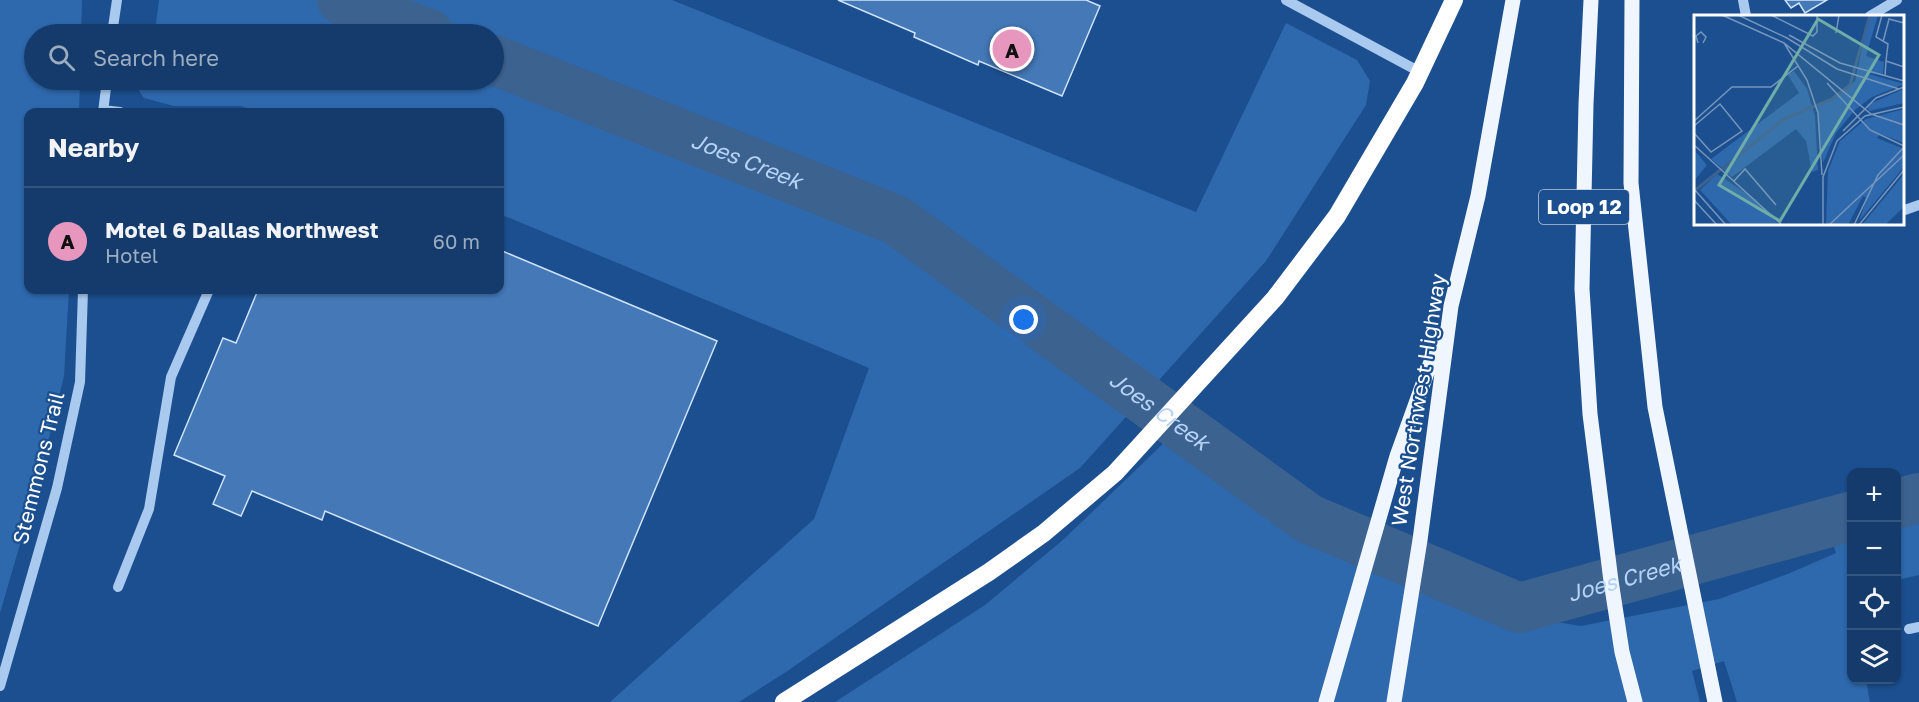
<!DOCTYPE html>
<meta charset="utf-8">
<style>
body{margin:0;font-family:"Golos Text",sans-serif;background:#214673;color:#f1f3f6}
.controls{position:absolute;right:18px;bottom:18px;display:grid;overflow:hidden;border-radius:12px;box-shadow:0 2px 4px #0004}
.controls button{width:54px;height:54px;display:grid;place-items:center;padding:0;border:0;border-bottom:2px solid #33557e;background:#143b6b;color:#f1f3f6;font:30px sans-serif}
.you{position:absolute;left:1024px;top:320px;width:21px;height:21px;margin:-15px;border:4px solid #fff;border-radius:50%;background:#1a73e8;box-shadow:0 0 0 9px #1a73e833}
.badge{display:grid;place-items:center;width:39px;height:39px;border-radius:50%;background:#e797bd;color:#111;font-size:20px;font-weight:700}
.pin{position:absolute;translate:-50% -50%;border:3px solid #fff;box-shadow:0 2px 6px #0006}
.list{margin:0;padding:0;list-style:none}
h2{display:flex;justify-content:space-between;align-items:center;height:78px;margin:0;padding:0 24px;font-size:26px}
h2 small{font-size:20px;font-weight:400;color:#9dadc1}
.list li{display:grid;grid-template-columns:39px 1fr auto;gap:18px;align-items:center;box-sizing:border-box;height:108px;padding:0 24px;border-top:2px solid #33557e}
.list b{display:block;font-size:22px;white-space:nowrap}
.list p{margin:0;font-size:20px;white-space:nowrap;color:#9dadc1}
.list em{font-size:20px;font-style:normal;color:#9dadc1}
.icon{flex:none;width:33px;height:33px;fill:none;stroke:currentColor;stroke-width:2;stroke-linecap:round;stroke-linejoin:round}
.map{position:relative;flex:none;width:1919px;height:702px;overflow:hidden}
.search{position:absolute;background:#143b6b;box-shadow:0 2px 4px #0004;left:24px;top:24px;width:480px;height:66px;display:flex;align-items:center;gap:15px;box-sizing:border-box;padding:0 21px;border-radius:33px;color:#9dadc1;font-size:22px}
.panel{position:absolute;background:#143b6b;box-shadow:0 2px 4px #0004;left:24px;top:108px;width:480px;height:186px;border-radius:12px}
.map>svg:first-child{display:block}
</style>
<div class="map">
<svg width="1919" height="702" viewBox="0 0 1919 702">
<rect width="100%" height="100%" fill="#1b4f8f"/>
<path fill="#2e69ad" d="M0 0H82L81 34H34V80H80L79 112H28V290H69L64 376 39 479 0 613Z
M159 0H672L1196 212 1286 23 1357 60 1370 81 1366 105 1266 261 1080 468 786 672 739 702H610L814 519 869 368 500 214V112H257L241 106H174L144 98 137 88 136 80H494V34H145L156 23Z
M1169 438 1333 549 1482 610 1581 626 1719 599 1790 573 1836 553 1827 523 1851 517 1852 592 1848 593 1852 610V680H1866L1870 702H1737L1724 661 1692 671 1700 702H835L985 605 1064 539Z
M1919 498V575L1897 580V504Z"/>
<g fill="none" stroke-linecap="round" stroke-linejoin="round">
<g stroke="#3c6290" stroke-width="50">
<path d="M342 0 429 34"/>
<path id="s1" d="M494 60 896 220 1309 519 1519 608 1852 516"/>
<path d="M1896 504 1919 498"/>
</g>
</g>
<path fill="#4478b7" stroke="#cfe3fa" stroke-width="1.5" d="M838 0H1086L1100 6 1062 96 979 61 978 65 914 37 915 33Z
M1785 0H1827L1805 13 1799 3 1791 8Z
M500 250 717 341 598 626 325 511 322 520 252 491 241 516 213 504 225 476 174 455 223 338 236 343 258 290H500Z"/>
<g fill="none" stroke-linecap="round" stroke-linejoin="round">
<path stroke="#a9c9ee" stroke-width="10" d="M1286 0 1420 72
M1743 0 1746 16
M1870 16 1897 0
M112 34 117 0
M103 110 120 112
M103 112 107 80
M1902 211 1919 205
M118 587 149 509 171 377 209 290
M1909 629 1919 627
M0 686 57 488 80 382 83 290"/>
<path stroke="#f0f6ff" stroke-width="15" d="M1591 0 1586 104 1582 289 1590 414 1611 581 1622 652 1635 702
M1632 0 1631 183 1655 407 1715 702
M1326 702 1397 456 1441 334
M1394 702 1420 540 1451 306 1478 196 1513 0"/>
<path stroke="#fff" stroke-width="18" d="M784 702 989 572 1044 533 1115 473 1275 298 1337 216 1415 83 1454 0"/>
</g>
<g text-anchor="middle" stroke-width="4.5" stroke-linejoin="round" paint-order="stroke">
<rect fill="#1b4f8f" stroke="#bbcadd" stroke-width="1.5" x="1539" y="190" width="90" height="34" rx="4.5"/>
<g font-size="20" font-weight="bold" fill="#fff">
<text x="1584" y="214">Loop 12</text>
</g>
<g font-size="21" fill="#fff" stroke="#1b4f8f">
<text transform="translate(1419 400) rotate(-81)" y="7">West Northwest Highway</text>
<text transform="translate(39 468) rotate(-76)" y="7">Stemmons Trail</text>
</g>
<g font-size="22" font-style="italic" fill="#b5d3f5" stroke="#1b4f8f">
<text dy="8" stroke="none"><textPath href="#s1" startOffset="272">Joes Creek</textPath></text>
<text dy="8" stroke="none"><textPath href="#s1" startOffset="758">Joes Creek</textPath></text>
<text dy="8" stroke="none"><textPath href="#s1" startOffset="1280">Joes Creek</textPath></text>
</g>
</g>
<g transform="translate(1694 15)">
<rect width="210" height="210" fill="#1b4f8f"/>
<path d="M175 0H184L172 41 190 47 189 59 171 58 210 69 178 82 161 95 142 118 129 148 123 91 141 83 161 66ZM100 56 113 74 121 101 124 155 118 157 112 126 102 114 38 162 17 144 105 78 94 60ZM210 74V88L175 96 173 90ZM210 94V128L186 119 183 123 210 134V152L165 206 173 183 169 181 154 210H132L134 156 146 126 172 104ZM0 135 13 150 0 166ZM23 159 61 184 85 210H38L6 175ZM210 159V192L191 210H168Z" fill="#2e69ad"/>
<path fill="none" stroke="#3c6290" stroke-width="3" d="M0 176 90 104 138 84 156 70 176 0"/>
<path fill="none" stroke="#7695bc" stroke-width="1.5" d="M28 0 90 28 177 99 210 110M44 0 93 23 143 54 205 74M77 0 119 21 123 17V0M188 0 182 22 194 29 192 46M142 18 145 0M95 20 146 48 210 66M189 27 195 4 210 8M4 28 2 21 7 17 12 22 9 28M90 28 113 65 124 98 128 160M191 61 192 46 210 52M133 68 176 115 210 131M0 106 38 72H77L104 51M0 111 26 89 48 116 17 137 0 118M149 116 182 83 210 72M0 130 88 210M40 166 51 154 82 190M0 174 32 210M0 185 23 210M129 210V162L143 126 171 101 210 92M135 210 210 140M160 210 184 160 210 132M165 210 210 155"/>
<path fill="#6fada8" fill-opacity="0.15" stroke="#6fada8" stroke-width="3" d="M124 4 185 40 86 206 25 170Z"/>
<rect width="210" height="210" fill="none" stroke="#fff" stroke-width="3"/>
</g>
</svg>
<div class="controls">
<button>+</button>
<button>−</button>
<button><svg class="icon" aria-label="locate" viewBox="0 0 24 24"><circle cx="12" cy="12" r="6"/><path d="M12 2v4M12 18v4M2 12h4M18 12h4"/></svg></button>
<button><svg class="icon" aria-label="layers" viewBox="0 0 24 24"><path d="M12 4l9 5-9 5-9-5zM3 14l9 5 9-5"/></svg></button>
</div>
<div class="you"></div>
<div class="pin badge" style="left:1012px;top:49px">A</div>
<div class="search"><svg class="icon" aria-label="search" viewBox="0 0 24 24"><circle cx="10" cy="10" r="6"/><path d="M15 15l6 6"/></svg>Search here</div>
<section class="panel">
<h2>Nearby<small></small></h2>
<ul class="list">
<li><span class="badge">A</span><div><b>Motel 6 Dallas Northwest</b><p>Hotel</p></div><em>60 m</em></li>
</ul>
</section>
</div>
